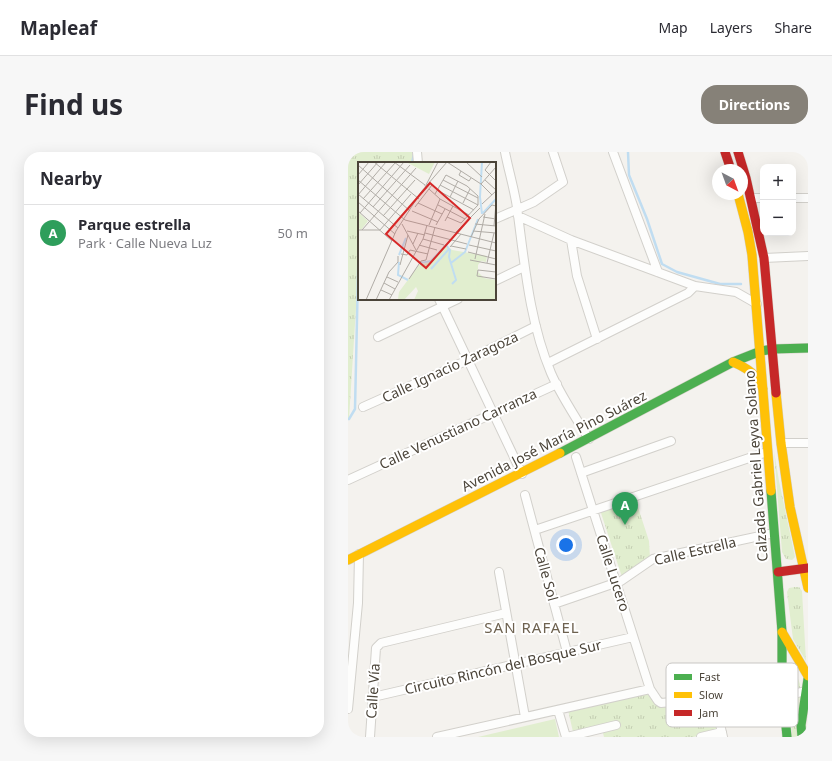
<!DOCTYPE html>
<meta charset="utf-8">
<style>
body{margin:0;font-family:"Noto Sans",sans-serif;background:#f7f7f7;color:#2b2b33}
.controls{position:absolute;right:12px;top:12px;display:grid;overflow:hidden;border-radius:8px;box-shadow:0 4px 16px #0002}
.controls button{width:36px;height:36px;display:grid;place-items:center;padding:0;border:0;border-bottom:1px solid #e1e1e2;background:#fff;color:#2b2b33;font:20px sans-serif}
.compass{position:absolute;left:364px;top:12px;width:36px;height:36px;border-radius:50%;background:#fff;box-shadow:0 4px 16px #0002;rotate:139deg}
.you{position:absolute;left:218px;top:393px;width:14px;height:14px;margin:-10px;border:3px solid #fff;border-radius:50%;background:#1a73e8;box-shadow:0 0 0 6px #1a73e833}
.badge{display:grid;place-items:center;width:26px;height:26px;border-radius:50%;background:#868178;color:#fff;font-size:13px;font-weight:700}
.pin{position:absolute;translate:-50% -33px;filter:drop-shadow(0 1px 2px #0008)}
.pin::after{content:'';position:absolute;top:21px;width:14px;height:12px;background:inherit;clip-path:polygon(0 0,100% 0,50% 100%)}
.list{margin:0;padding:0;list-style:none}
h2{display:flex;justify-content:space-between;align-items:center;height:52px;margin:0;padding:0 16px;font-size:17px}
h2 small{font-size:13px;font-weight:400;color:#7c7c81}
.list li{display:grid;grid-template-columns:26px 1fr auto;gap:12px;align-items:center;box-sizing:border-box;height:56px;padding:0 16px;border-top:1px solid #e1e1e2}
.list b{display:block;font-size:15px;white-space:nowrap}
.list p{margin:0;font-size:13px;white-space:nowrap;color:#7c7c81}
.list em{font-size:13px;font-style:normal;color:#7c7c81}
.map{position:relative;flex:none;width:460px;height:585px;overflow:hidden;border-radius:16px}
header{display:flex;align-items:center;gap:24px;box-sizing:border-box;height:56px;padding:0 20px;background:#fff;border-bottom:1px solid #e1e1e2}
header strong{font-size:19px}
nav{display:flex;gap:22px;margin-inline-start:auto;font-size:14px}
.intro{display:flex;align-items:center;justify-content:space-between;box-sizing:border-box;height:96px;padding:0 24px}
h1{margin:0;font-size:28px}
.button{padding:10px 18px;border-radius:16px;background:#868178;color:#fff;font-size:14px;font-weight:700}
main{display:flex;gap:24px;padding:0 24px}
aside{flex:1;background:#fff;border-radius:16px;box-shadow:0 4px 16px #0002}
.map>svg:first-child{display:block}
</style>
<header>
<strong>Mapleaf</strong>
<nav><a>Map</a><a>Layers</a><a>Share</a></nav>
</header>
<div class="intro"><h1>Find us</h1><a class="button">Directions</a></div>
<main>
<aside>
<h2>Nearby<small></small></h2>
<ul class="list">
<li><span class="badge" style="background:#2e9e5b">A</span><div><b>Parque estrella</b><p>Park · Calle Nueva Luz</p></div><em>50 m</em></li>
</ul>
</aside>
<div class="map">
<svg width="460" height="585" viewBox="0 0 460 585">
<defs>
<pattern id="park-tufts" width="24" height="20" patternUnits="userSpaceOnUse"><rect width="24" height="20" fill="#e1eecf"/><path d="M3 7l-1-3M5 7V3M7 7l1-3M15 17l-1-3M17 17v-4M19 17l1-3" fill="none" stroke="#c3cdb2"/></pattern>
</defs>
<rect width="100%" height="100%" fill="#f4f2ee"/>
<path fill="url(#park-tufts)" d="M0 0H65L64 11H11L10 124 1 267H0Z
M426 299 431 329 447 405 444 408 438 407 434 400Z
M287 346 301 389 302 406 274 425 252 358Z
M447 435H451L454 439 458 509 445 487 439 440 441 436Z
M443 515 446 516 452 532V536H448L442 534C440 527 436 520 443 515Z
M305 539 318 552H372L378 578 345 585H256L253 573 225 580 220 558Z
M452 543 450 585H444L443 545Z"/>
<path fill="#e1eecf" d="M207 567 211 585H130Z"/>
<g fill="none" stroke-linecap="round" stroke-linejoin="round">
<path stroke="#c0ddf1" stroke-width="2.5" d="M280 0 281 23 299 67 314 112 329 120 372 132H393
M64 11 66 2
M0 267H1L7 257 11 77"/>
<defs>
<path id="street" d="M69 0 70 11
M157 0C161 21 168 42 170 63 177 116 182 171 203 221 213 244 228 266 241 287
M265 0 310 120
M403 46H415
M445 46H460
M170 64 223 88 347 134 388 140 409 152
M147 67 186 50 215 30 205 0
M223 88 229 124 249 187
M416 106 460 104
M147 129 176 115
M91 147 174 322
M30 185 110 147
M200 211 340 141 347 134
M15 255 120 208 188 174
M433 291H460
M228 305 302 537 310 549 313 551 366 546 402 552 458 539
M233 321 323 289
M0 328 209 232
M177 343 219 500
M187 378 419 300
M151 420 177 565
M206 452 273 429 305 407 426 381
M25 545 285 485
M366 546 375 585
M389 549 402 542 434 532
M0 557 10 451 11 402
M210 558 218 585
M22 585 28 496 33 491 158 461
M89 585 302 537
M219 585 268 573
M353 585 374 580"/>
<path id="fast" d="M212 301 385 210 413 199 425 197 460 196
M423 339 434 480V532L439 585
M454 585 453 573 460 527"/>
<path id="slow" d="M390 42 400 80 404 103 423 339
M385 210C399 216 410 223 415 237
M428 241 433 291 442 355 460 436
M0 408 212 301
M434 480 460 524"/>
<path id="jam" d="M377 0 383 18
M390 0 398 26 416 106 428 241
M430 420 460 416"/>
</defs>
<use href="#street" stroke="#d2d0cb" stroke-width="10"/>
<use href="#fast" stroke="#d3cfc5" stroke-width="10"/>
<use href="#slow" stroke="#d3cfc5" stroke-width="10"/>
<use href="#jam" stroke="#d3cfc5" stroke-width="10"/>
<use href="#street" stroke="#fdfdfc" stroke-width="8"/>
<use href="#fast" stroke="#4caf50" stroke-width="9"/>
<use href="#slow" stroke="#ffc107" stroke-width="9"/>
<use href="#jam" stroke="#c62828" stroke-width="9"/>
</g>
<g text-anchor="middle" stroke-width="4" stroke-linejoin="round" paint-order="stroke">
<g font-size="14" fill="#4b4439" stroke="#fff">
<text transform="translate(102 215) rotate(-25)" y="5">Calle Ignacio Zaragoza</text>
<text transform="translate(110 277) rotate(-25)" y="5">Calle Venustiano Carranza</text>
<text transform="translate(206 289) rotate(-27)" y="5">Avenida José María Pino Suárez</text>
<text transform="translate(408 314) rotate(-94)" y="5">Calzada Gabriel Leyva Solano</text>
<text transform="translate(347 399) rotate(-13)" y="5">Calle Estrella</text>
<text transform="translate(265 421) rotate(72)" y="5">Calle Lucero</text>
<text transform="translate(198 422) rotate(75)" y="5">Calle Sol</text>
<text transform="translate(155 515) rotate(-13)" y="5">Circuito Rincón del Bosque Sur</text>
<text transform="translate(25 539) rotate(-86)" y="5">Calle Vía</text>
</g>
<g font-size="15" letter-spacing="1" fill="#6e6250" stroke="#fff">
<text x="184" y="481">SAN RAFAEL</text>
</g>
</g>
<g transform="translate(10 10)">
<rect width="138" height="138" fill="#f4f2ee"/>
<path d="M48 0H77L71 12Z" fill="#e1eecf"/>
<path d="M88 83 94 88 129 94 128 100 123 99 120 103V110L126 116 138 118V138H56L60 129 58 125 46 138 40 137 41 130 61 103 72 100Z" fill="#e1eecf"/>
<path d="M0 50 10 59 3 68 0 65Z" fill="#e1eecf"/>
<path fill="none" stroke="#c0ddf1" stroke-width="2" d="M124 0 122 35 124 52M125 51 138 37M41 93 48 76M41 100 40 113 50 118M62 101 73 99 88 83 92 88 91 95 98 118 94 122M93 101 107 90 120 57M73 107 91 87"/>
<path fill="none" stroke="#b0aca6" stroke-width="1" d="M16 0 61 37M36 0 67 23 68 27M89 0 123 22 134 33M108 0 124 15M133 0 127 8 138 19M0 3 52 49M103 9 101 13 111 19 113 16M0 13 11 0M0 18 47 58 138 81M85 18 120 36M127 18 138 28M123 22 138 5M0 23 20 0M68 23 80 0M82 23 120 43M71 27 82 37 111 53M79 28 116 48M0 32 40 66M77 32 88 13 109 24 120 34V43M0 33 28 0M92 35 100 19M5 37 37 1M0 40 37 72M60 41 84 52M105 41 112 27M124 42 138 29M80 43 107 57M15 45 52 3M57 45 74 23M0 49 34 79M54 49 80 60M2 51 46 0M25 54 57 18M89 55 103 61 120 43M125 55 138 57M87 59 95 44M44 62 58 88M117 62 138 64M71 63 82 37M78 63 87 47M136 64 138 41M0 68H22L53 32M4 68 58 6M49 69 67 73M115 69 138 71M67 71 109 82M97 71 122 46M113 75 121 57 134 43 138 44M65 77 86 83M55 82 60 71M61 83 79 88M111 83 138 89M93 84 108 87M92 85 103 72M110 90 138 97M43 92 49 93 52 88 70 92M117 97 127 52M112 98 138 103M129 101 136 71M42 103 50 73M138 110 120 108 119 114 138 117M29 115 40 120M51 117 63 99 68 98 77 65M26 121 37 127M23 128 34 133M8 138 38 69 63 30 89 0M18 138 31 110 40 100V94M31 138 65 77 69 63"/>
<path fill="#d62828" fill-opacity="0.15" stroke="#d62828" stroke-width="2" d="M72 21 112 56 68 106 28 72Z"/>
<rect width="138" height="138" fill="none" stroke="#4b4439" stroke-width="2"/>
</g>
<rect x="318" y="511" width="132" height="64" rx="6" fill="#fff" stroke="#c9c7c4" stroke-width="1"/>
<rect x="326" y="522" width="18" height="6" fill="#4caf50"/>
<rect x="326" y="540" width="18" height="6" fill="#ffc107"/>
<rect x="326" y="558" width="18" height="6" fill="#c62828"/>
<g font-size="11" fill="#4b4439">
<text x="351" y="529">Fast</text>
<text x="351" y="547">Slow</text>
<text x="351" y="565">Jam</text>
</g>
</svg>
<div class="controls">
<button>+</button>
<button>−</button>
</div>
<svg class="compass" viewBox="-18 -18 36 36"><path d="M0-13l5 13h-10z" fill="#e53935"/><path d="M0 13l5-13h-10z" fill="#7c7c81"/></svg>
<div class="you"></div>
<div class="pin badge" style="left:277px;top:373px;background:#2e9e5b">A</div>
</div>
</main>
